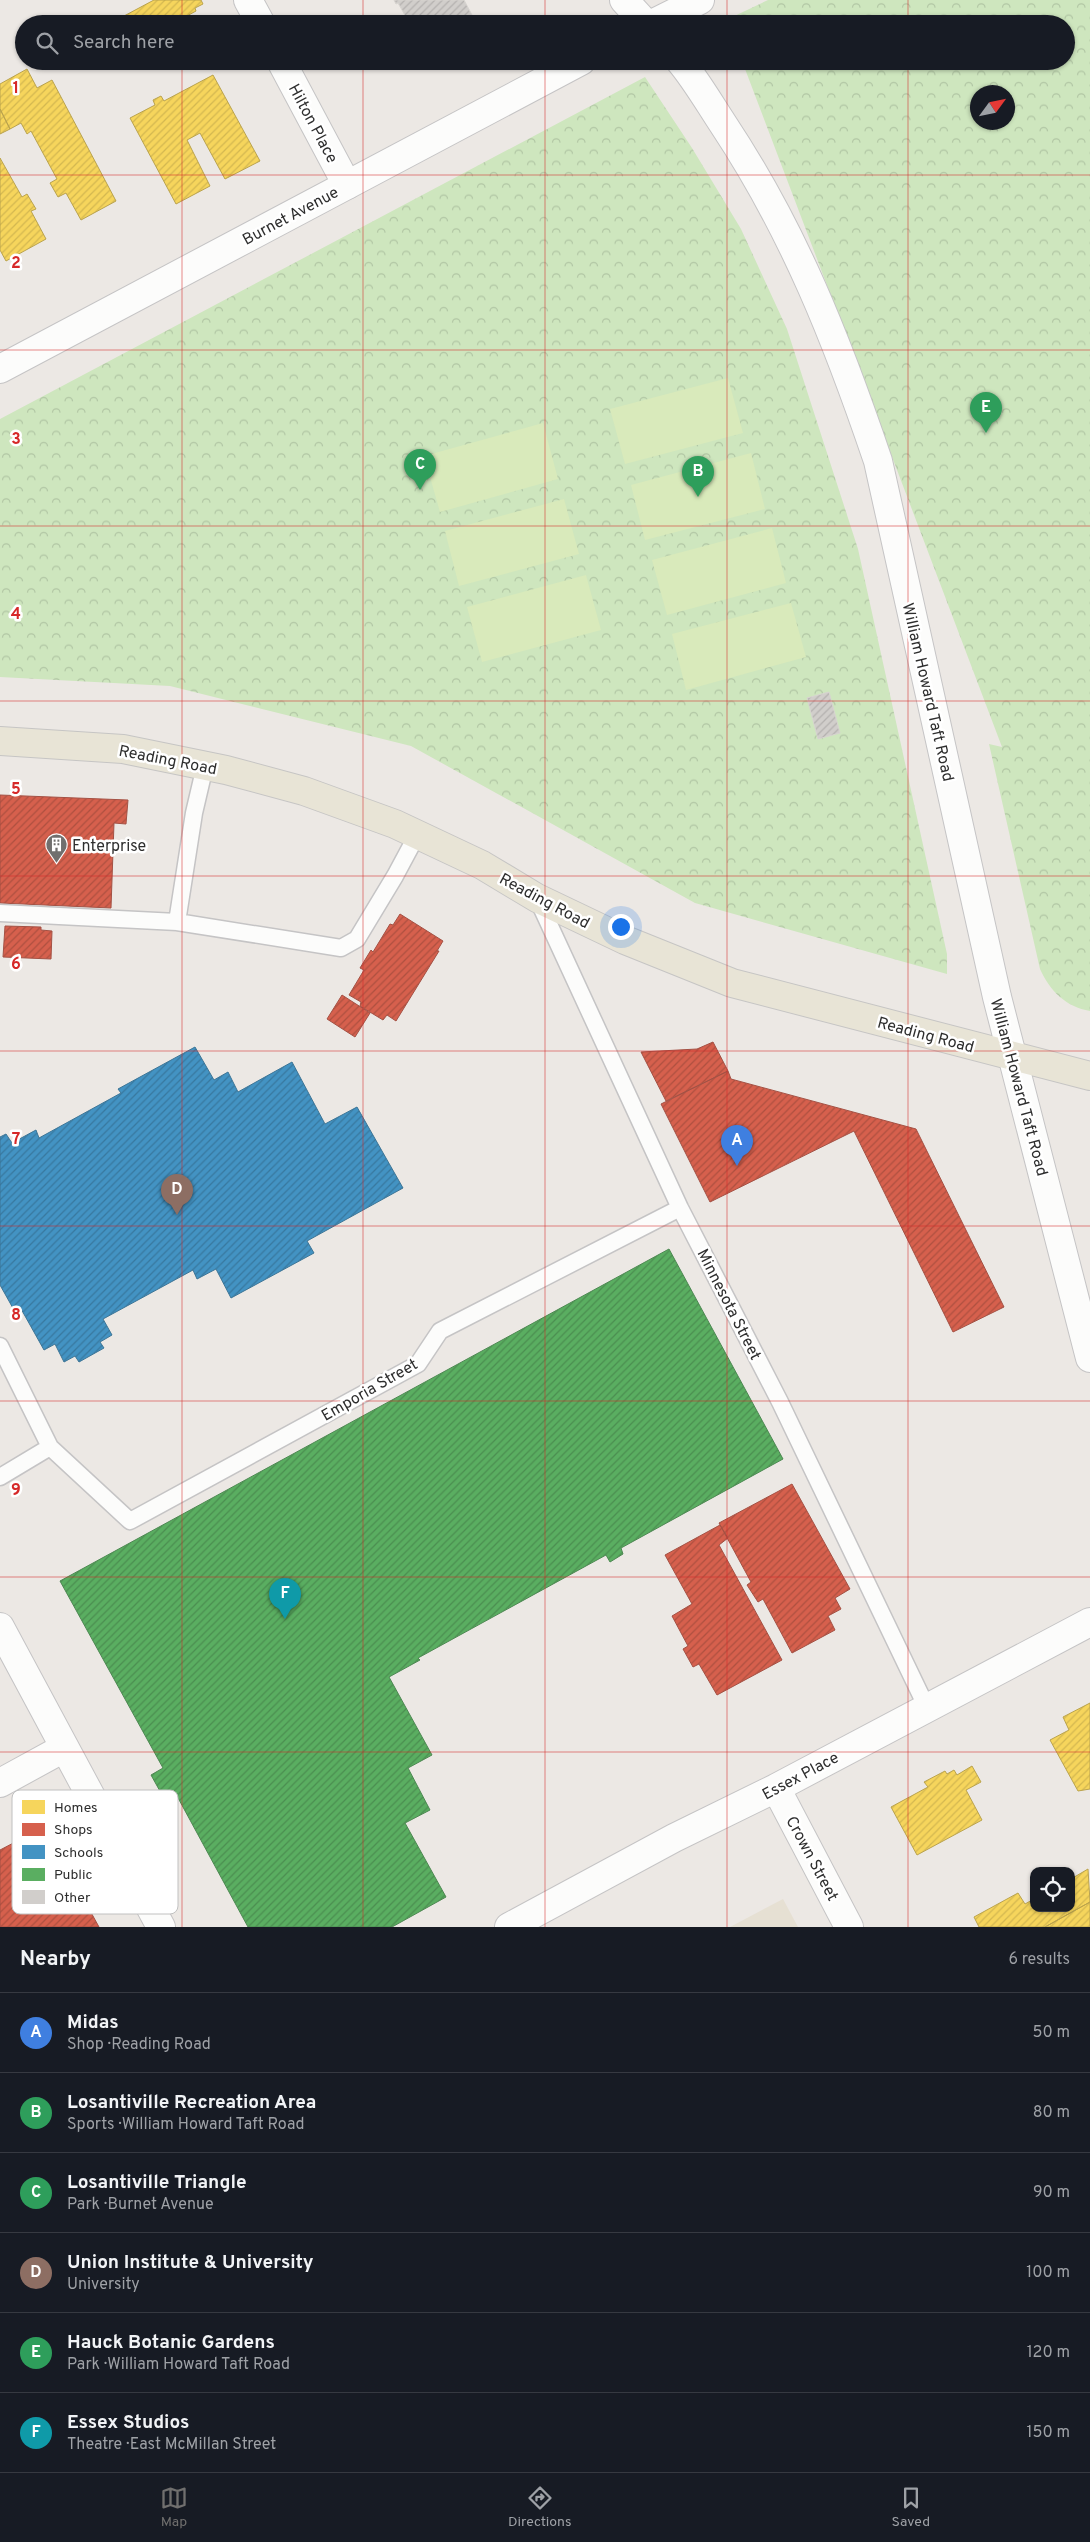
<!DOCTYPE html>
<meta charset="utf-8">
<style>
body{margin:0;font-family:Overpass,sans-serif;background:#20242c;color:#f1f3f6}
.controls{position:absolute;right:15px;bottom:15px;display:grid;overflow:hidden;border-radius:10px;box-shadow:0 1px 4px #0004}
.controls button{width:45px;height:45px;display:grid;place-items:center;padding:0;border:0;border-bottom:1px solid #363941;background:#171b24;color:#f1f3f6;font:25px sans-serif}
.compass{position:absolute;left:970px;top:85px;width:45px;height:45px;border-radius:50%;background:#171b24;box-shadow:0 1px 4px #0004;rotate:57deg}
.you{position:absolute;left:620px;top:926px;width:18px;height:18px;margin:-12px;border:4px solid #fff;border-radius:50%;background:#1a73e8;box-shadow:0 0 0 8px #1a73e833}
.badge{display:grid;place-items:center;width:32px;height:32px;border-radius:50%;background:#706f6e;color:#fff;font-size:16px;font-weight:700}
.pin{position:absolute;translate:-50% -41px;filter:drop-shadow(0 1px 2px #0008)}
.pin::after{content:'';position:absolute;top:26px;width:18px;height:15px;background:inherit;clip-path:polygon(0 0,100% 0,50% 100%)}
.list{margin:0;padding:0;list-style:none}
h2{display:flex;justify-content:space-between;align-items:center;height:65px;margin:0;padding:0 20px;font-size:21px}
h2 small{font-size:16px;font-weight:400;color:#9ea1a6}
.list li{display:grid;grid-template-columns:32px 1fr auto;gap:15px;align-items:center;box-sizing:border-box;height:80px;padding:0 20px;border-top:1px solid #363941}
.list b{display:block;font-size:19px;white-space:nowrap}
.list p{margin:0;font-size:16px;white-space:nowrap;color:#9ea1a6}
.list em{font-size:16px;font-style:normal;color:#9ea1a6}
.icon{flex:none;width:28px;height:28px;fill:none;stroke:currentColor;stroke-width:2;stroke-linecap:round;stroke-linejoin:round}
.map{position:relative;flex:none;width:1090px;height:1927px;overflow:hidden}
.search{position:absolute;background:#171b24;box-shadow:0 1px 4px #0004;left:15px;right:15px;top:15px;height:55px;display:flex;align-items:center;gap:12px;box-sizing:border-box;padding:0 18px;border-radius:28px;color:#9ea1a6;font-size:19px}
.sheet{height:545px;background:#171b24}
nav{display:flex;justify-content:space-around;align-items:center;box-sizing:border-box;height:70px;border-top:1px solid #363941;background:#171b24;font-size:14px;color:#9ea1a6}
nav a{display:grid;justify-items:center;gap:2px}
nav .on{color:#706f6e}
.map>svg:first-child{display:block}
</style>
<div class="map">
<svg width="1090" height="1927" viewBox="0 0 1090 1927">
<defs>
<pattern id="park-crowns" width="20" height="18" patternUnits="userSpaceOnUse" patternTransform="scale(1.25)"><rect width="20" height="18" fill="#cee6be"/><path d="M2 6a3 3 0 1 1 6 0M12 15a3 3 0 1 1 6 0" fill="none" stroke="#b1c6a4"/></pattern>
<pattern id="homes-hatch" width="6" height="6" patternUnits="userSpaceOnUse" patternTransform="scale(1.25)"><rect width="6" height="6" fill="#f6d55c"/><path d="M-1 1l2-2M0 6l6-6M5 7l2-2" fill="none" stroke="#d3b750"/></pattern>
<pattern id="shops-hatch" width="6" height="6" patternUnits="userSpaceOnUse" patternTransform="scale(1.25)"><rect width="6" height="6" fill="#d6604d"/><path d="M-1 1l2-2M0 6l6-6M5 7l2-2" fill="none" stroke="#ae5040"/></pattern>
<pattern id="schools-hatch" width="6" height="6" patternUnits="userSpaceOnUse" patternTransform="scale(1.25)"><rect width="6" height="6" fill="#4393c3"/><path d="M-1 1l2-2M0 6l6-6M5 7l2-2" fill="none" stroke="#38789f"/></pattern>
<pattern id="public-hatch" width="6" height="6" patternUnits="userSpaceOnUse" patternTransform="scale(1.25)"><rect width="6" height="6" fill="#5aae61"/><path d="M-1 1l2-2M0 6l6-6M5 7l2-2" fill="none" stroke="#4b8e50"/></pattern>
<pattern id="building-hatch" width="6" height="6" patternUnits="userSpaceOnUse" patternTransform="scale(1.25)"><rect width="6" height="6" fill="#d1cecb"/><path d="M-1 1l2-2M0 6l6-6M5 7l2-2" fill="none" stroke="#b4b1af"/></pattern>
</defs>
<rect width="100%" height="100%" fill="#ece8e4"/>
<path fill="#e6e0d3" d="M783 1899 798 1927H730Z"/>
<path fill="url(#park-crowns)" fill-rule="evenodd" d="M768 0H1090V1011C1066 1007 1050 991 1040 969L989 744 1002 747 742 61H1066V24H728L726 20ZM978 92H1008V122H978Z
M645 77 692 148 741 229 787 329 858 549 947 954V974L695 903 411 746 170 686 0 677V419Z"/>
<path fill="#d9eabb" d="M728 378 743 433 625 464 610 409Z
M543 423 558 479 440 512 424 456Z
M751 453 765 509 645 540 631 485Z
M564 499 579 554 459 586 445 531Z
M772 528 786 583 667 615 652 560Z
M586 575 601 630 482 662 467 607Z
M791 603 806 657 686 690 672 634Z"/>
<path fill="url(#homes-hatch)" stroke="#baa34e" d="M154 0H201L203 4 195 8 196 11 172 24H109Z
M27 69 37 88 52 80 116 201 81 220 66 193 58 197 50 183 57 179 31 131 27 134 21 123 10 129 0 109V84Z
M213 75 260 161 225 179 200 133 187 140 210 186 176 204 130 118 155 105 153 100 161 96 164 101Z
M0 109 10 129 0 134Z
M0 158 22 197 27 194 36 209 31 211 46 239 6 261 0 250Z
M1090 1703V1789L1078 1791 1050 1740 1069 1730 1063 1717Z
M972 1766 981 1782 966 1790 982 1820 917 1855 891 1807 928 1787 924 1782 945 1771 947 1774 954 1770 957 1775Z
M1088 1869 1090 1902 1045 1927H979L974 1917 1018 1893 1025 1904 1034 1899V1908H1071V1879Z
M1090 1902V1927H1045Z"/>
<path fill="url(#shops-hatch)" stroke="#a45144" d="M0 795 128 800 126 824 114 823 111 908 0 903Z
M400 914 443 941 437 951H439L396 1021 387 1015 383 1020 360 1006 361 1002 349 995 364 970 360 968 371 950 373 952 390 924 393 925Z
M5 926 41 927V930L52 931 51 959 3 957Z
M342 995 370 1013 355 1037 327 1019Z
M713 1042 728 1071 666 1101 641 1052 697 1049Z
M728 1071 731 1079 916 1129 1004 1307 953 1332 854 1131 710 1202 661 1104Z
M792 1484 850 1589 835 1598 841 1609 828 1616 835 1630 792 1653 763 1599 758 1602 747 1585 751 1582 719 1523Z
M720 1525 728 1538 719 1545 782 1660 717 1695 699 1664 693 1667 683 1649 688 1646 672 1616 692 1604 665 1555Z
M44 1827 71 1876 99 1927H0V1850Z"/>
<path fill="url(#schools-hatch)" stroke="#3d7596" d="M195 1047 214 1080 228 1072 238 1092 292 1062 325 1124 357 1107 403 1188 307 1241 314 1253 231 1298 216 1269 197 1279 193 1270 103 1319 112 1335 100 1342 104 1348 79 1362 75 1356 64 1362 55 1344 44 1350 20 1307 14 1310 0 1285V1137L6 1134 12 1143 36 1130 39 1138 121 1093 118 1089Z"/>
<path fill="url(#public-hatch)" stroke="#4d8852" d="M669 1249 783 1459 621 1548 623 1554 610 1562 606 1555 418 1658 420 1660 389 1677 432 1755 408 1768 430 1810 405 1823 446 1897 392 1927H248L177 1796 166 1802 151 1775 163 1768 60 1581Z"/>
<path fill="url(#building-hatch)" stroke="#d7d4d0" d="M394 0H464L472 15 456 24H410L398 3 396 4Z
M829 692 840 733 818 739 807 698Z"/>
<g fill="none" stroke-linecap="round" stroke-linejoin="round">
<defs>
<path id="service" d="M537 898 680 1208 780 1402 927 1708
M0 913 177 922 341 948 357 939 395 876 417 835
M177 922 194 813 205 766
M0 1346 50 1447 130 1521 418 1364 440 1331 680 1208
M0 1477 50 1447"/>
<path id="minor" d="M248 0 261 24
M281 61 347 185
M0 1783 64 1748
M776 1788 849 1927
M509 1927 674 1838 776 1788 1090 1622"/>
<path id="tertiary" d="M652 24 700 0
M0 369 581 61"/>
<path id="secondary" d="M624 0 646 24
M680 61C696 80 709 103 723 124 794 231 837 340 878 461L997 997 1090 1358
M0 1627 161 1927"/>
<path id="primary" d="M0 741 123 749 226 770 304 791 395 824 482 865 537 898 625 940 732 983 1090 1076"/>
</defs>
<use href="#service" stroke="#c5c4c5" stroke-width="19"/>
<use href="#minor" stroke="#c5c4c5" stroke-width="30"/>
<use href="#tertiary" stroke="#c5c4c5" stroke-width="30"/>
<use href="#secondary" stroke="#c5c4c5" stroke-width="30"/>
<use href="#primary" stroke="#c6c5c4" stroke-width="30"/>
<use href="#service" stroke="#fcfcfb" stroke-width="16"/>
<use href="#minor" stroke="#fcfcfb" stroke-width="28"/>
<use href="#tertiary" stroke="#fcfcfb" stroke-width="28"/>
<use href="#secondary" stroke="#fcfcfb" stroke-width="28"/>
<use href="#primary" stroke="#e8e4d6" stroke-width="28"/>
</g>
<path fill="none" stroke="#d62828" stroke-width="1" stroke-opacity="0.55" d="M182 0V24M363 0V24M545 0V24M727 0V24M908 0V24M182 61V1927M363 61V1927M545 61V1927M727 61V1927M908 61V1927M0 175H1090M0 350H1090M0 526H1090M0 701H1090M0 876H1090M0 1051H1090M0 1226H1090M0 1401H1090M0 1577H1090M0 1752H1090"/>
<defs>
<symbol id="building-pin" viewBox="-11 -11 22 30"><path d="M0 17L-7.5 6A9.5 9.5 0 1 1 7.5 6Z" fill="#706f6e" stroke="#fff"/><path d="M-4-6H4V6H1V3H-1V6H-4ZM-2.5-4.3h1.7v1.8h-1.7ZM.8-4.3h1.7v1.8H.8ZM-2.5-1h1.7V.8h-1.7ZM.8-1h1.7V.8H.8Z" fill="#fff"/></symbol>
</defs>
<g fill-rule="evenodd">
<use href="#building-pin" x="44" y="832" width="25" height="34"/>
</g>
<g text-anchor="middle" stroke-width="5" stroke-linejoin="round" paint-order="stroke">
<g font-size="16" fill="#2e2e2e" stroke="#fff">
<text transform="translate(314 123) rotate(62)" y="6">Hilton Place</text>
<text transform="translate(290 215) rotate(-28)" y="6">Burnet Avenue</text>
<text transform="translate(929 692) rotate(77)" y="6">William Howard Taft Road</text>
<text transform="translate(168 759) rotate(11)" y="6">Reading Road</text>
<text transform="translate(545 900) rotate(28)" y="6">Reading Road</text>
<text transform="translate(926 1034) rotate(15)" y="6">Reading Road</text>
<text transform="translate(1020 1087) rotate(75)" y="6">William Howard Taft Road</text>
<text transform="translate(730 1304) rotate(63)" y="6">Minnesota Street</text>
<text transform="translate(369 1389) rotate(-30)" y="6">Emporia Street</text>
<text transform="translate(800 1775) rotate(-28)" y="6">Essex Place</text>
<text transform="translate(813 1858) rotate(62)" y="6">Crown Street</text>
</g>
<g font-size="16" fill="#2e2e2e" stroke="#fff" text-anchor="start">
<text x="72" y="851">Enterprise</text>
</g>
</g>
<rect x="12" y="1790" width="166" height="124" rx="8" fill="#fff" stroke="#c0c0c0" stroke-width="1"/>
<rect x="22" y="1800" width="23" height="14" fill="#f6d55c"/>
<rect x="22" y="1823" width="23" height="13" fill="#d6604d"/>
<rect x="22" y="1845" width="23" height="14" fill="#4393c3"/>
<rect x="22" y="1868" width="23" height="13" fill="#5aae61"/>
<rect x="22" y="1890" width="23" height="14" fill="#d1cecb"/>
<g font-size="14" fill="#2e2e2e">
<text x="54" y="1812">Homes</text>
<text x="54" y="1834">Shops</text>
<text x="54" y="1857">Schools</text>
<text x="54" y="1879">Public</text>
<text x="54" y="1902">Other</text>
</g>
<g font-size="16" text-anchor="middle" font-weight="bold" fill="#d62828" stroke="#fff" stroke-width="5" stroke-linejoin="round" paint-order="stroke">
<text x="16" y="93">1</text>
<text x="16" y="268">2</text>
<text x="16" y="444">3</text>
<text x="16" y="619">4</text>
<text x="16" y="794">5</text>
<text x="16" y="969">6</text>
<text x="16" y="1144">7</text>
<text x="16" y="1320">8</text>
<text x="16" y="1495">9</text>
</g>
</svg>
<div class="controls">
<button><svg class="icon" aria-label="locate" viewBox="0 0 24 24"><circle cx="12" cy="12" r="6"/><path d="M12 2v4M12 18v4M2 12h4M18 12h4"/></svg></button>
</div>
<svg class="compass" viewBox="-18 -18 36 36"><path d="M0-13l5 13h-10z" fill="#e53935"/><path d="M0 13l5-13h-10z" fill="#9ea1a6"/></svg>
<div class="you"></div>
<div class="pin badge" style="left:737px;top:1166px;background:#3f7fe0">A</div>
<div class="pin badge" style="left:698px;top:497px;background:#2e9e5b">B</div>
<div class="pin badge" style="left:420px;top:490px;background:#2e9e5b">C</div>
<div class="pin badge" style="left:177px;top:1215px;background:#8d6e63">D</div>
<div class="pin badge" style="left:986px;top:433px;background:#2e9e5b">E</div>
<div class="pin badge" style="left:285px;top:1619px;background:#0f9aa8">F</div>
<div class="search"><svg class="icon" aria-label="search" viewBox="0 0 24 24"><circle cx="10" cy="10" r="6"/><path d="M15 15l6 6"/></svg>Search here</div>
</div>
<section class="sheet">
<h2>Nearby<small>6 results</small></h2>
<ul class="list">
<li><span class="badge" style="background:#3f7fe0">A</span><div><b>Midas</b><p>Shop · Reading Road</p></div><em>50 m</em></li>
<li><span class="badge" style="background:#2e9e5b">B</span><div><b>Losantiville Recreation Area</b><p>Sports · William Howard Taft Road</p></div><em>80 m</em></li>
<li><span class="badge" style="background:#2e9e5b">C</span><div><b>Losantiville Triangle</b><p>Park · Burnet Avenue</p></div><em>90 m</em></li>
<li><span class="badge" style="background:#8d6e63">D</span><div><b>Union Institute &amp; University</b><p>University</p></div><em>100 m</em></li>
<li><span class="badge" style="background:#2e9e5b">E</span><div><b>Hauck Botanic Gardens</b><p>Park · William Howard Taft Road</p></div><em>120 m</em></li>
<li><span class="badge" style="background:#0f9aa8">F</span><div><b>Essex Studios</b><p>Theatre · East McMillan Street</p></div><em>150 m</em></li>
</ul>
</section>
<nav>
<a class="on"><svg class="icon" aria-label="map" viewBox="0 0 24 24"><path d="M3 6l6-2 6 2 6-2v14l-6 2-6-2-6 2zM9 4v14M15 6v14"/></svg>Map</a>
<a><svg class="icon" aria-label="directions" viewBox="0 0 24 24"><path d="M12 3l9 9-9 9-9-9zM9 14v-3h6M13 9l2 2-2 2"/></svg>Directions</a>
<a><svg class="icon" aria-label="saved" viewBox="0 0 24 24"><path d="M7 4h10v16l-5-4-5 4z"/></svg>Saved</a>
</nav>
